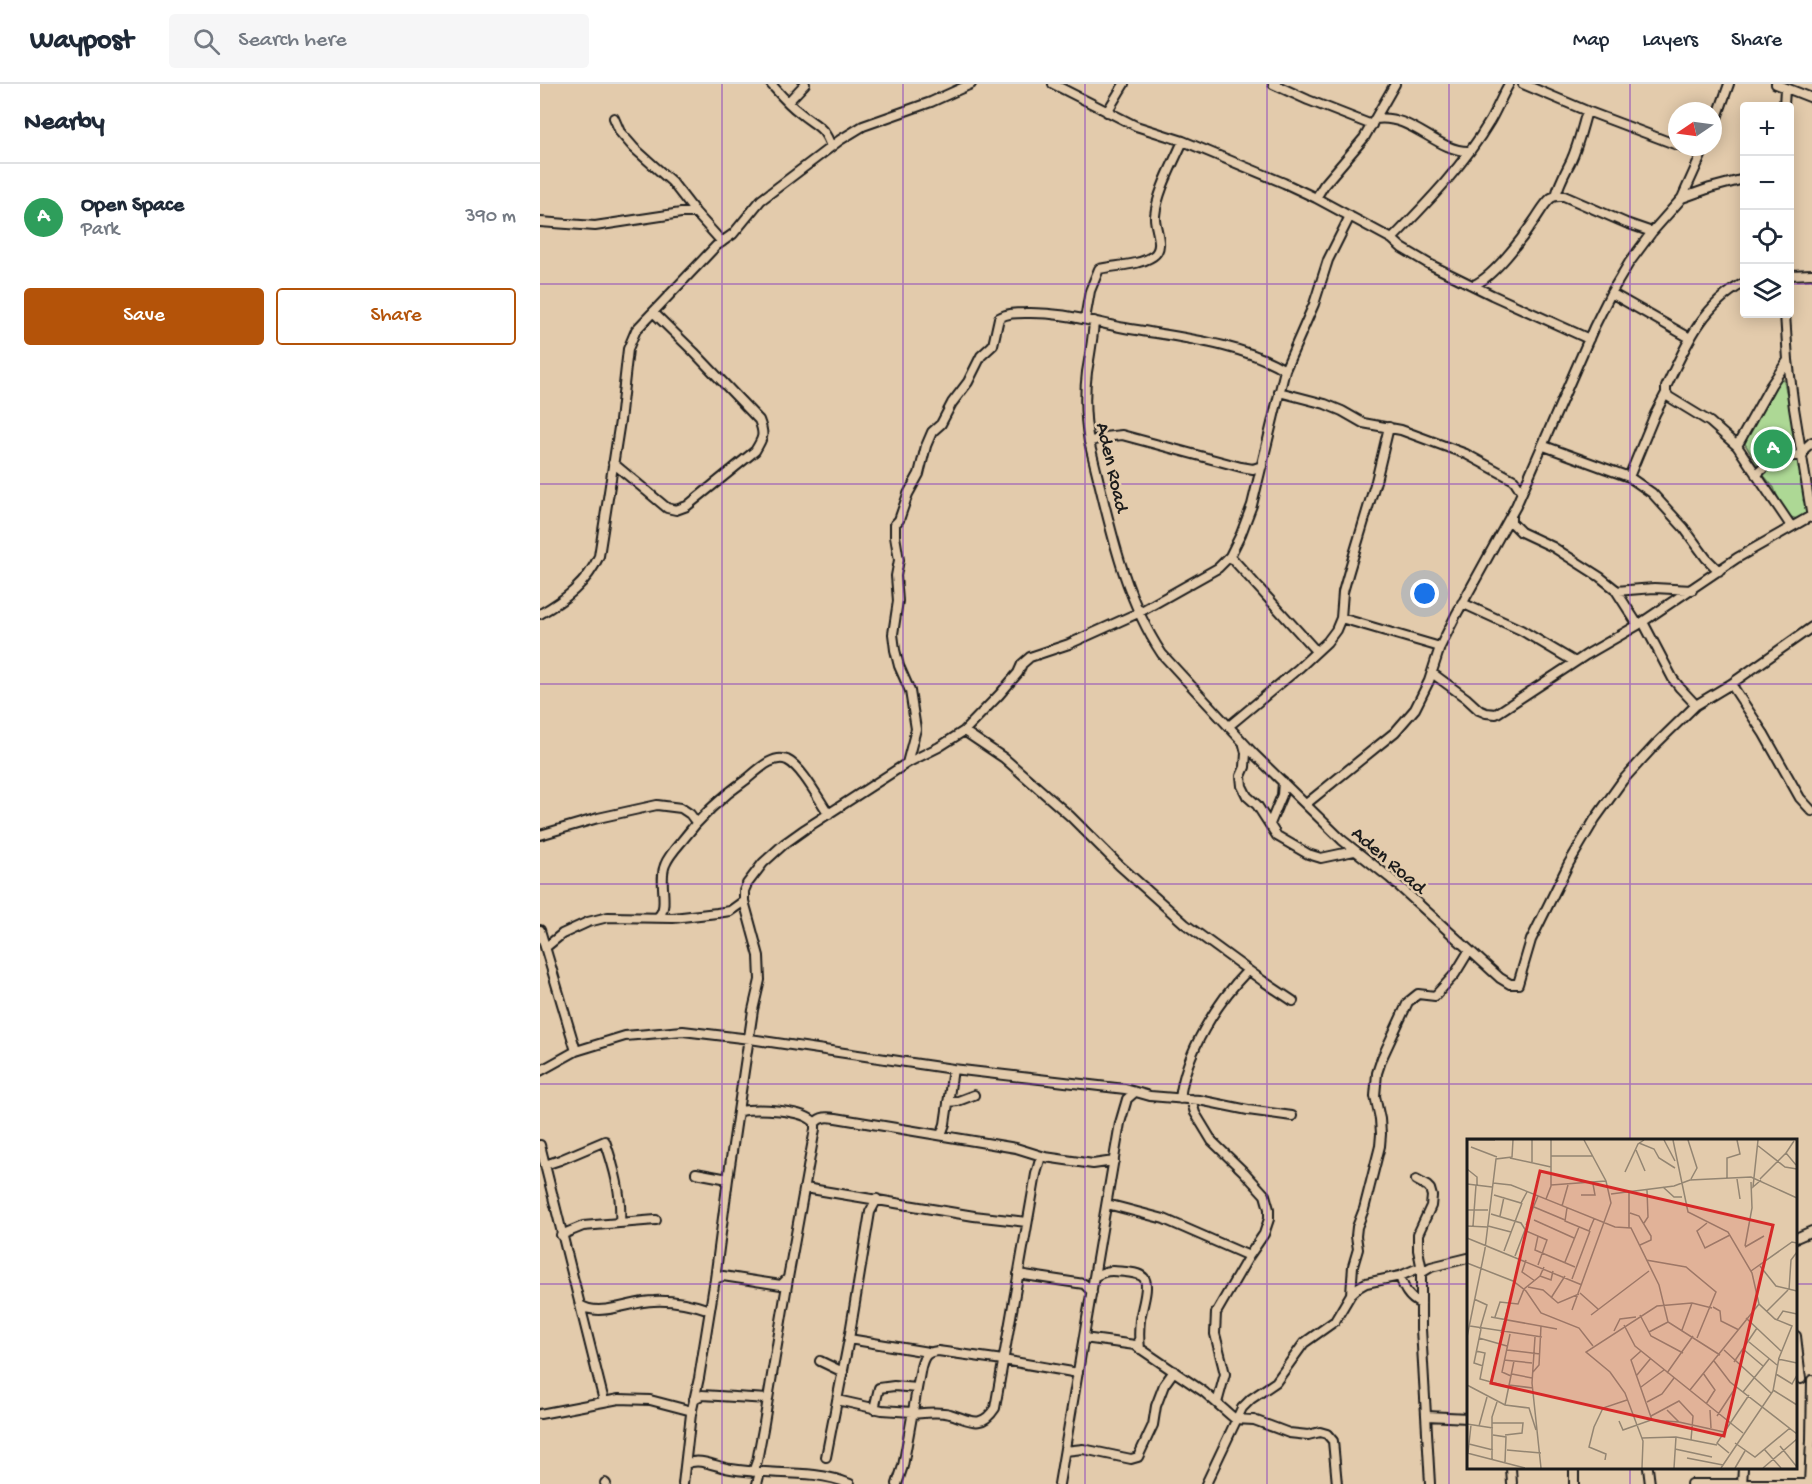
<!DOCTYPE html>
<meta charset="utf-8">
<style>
body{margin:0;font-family:"Gochi Hand",sans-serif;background:#f6f6f7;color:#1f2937}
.controls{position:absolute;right:18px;top:18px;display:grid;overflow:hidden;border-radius:6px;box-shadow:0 3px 15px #0003}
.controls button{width:54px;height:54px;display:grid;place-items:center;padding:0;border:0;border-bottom:2px solid #e0e1e3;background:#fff;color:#1f2937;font:30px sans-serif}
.compass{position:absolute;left:1128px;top:18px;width:54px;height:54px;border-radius:50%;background:#fff;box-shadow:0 3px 15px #0003;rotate:257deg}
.you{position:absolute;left:885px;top:510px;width:21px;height:21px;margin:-15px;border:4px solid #fff;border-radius:50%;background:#1a73e8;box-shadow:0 0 0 9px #1a73e833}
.badge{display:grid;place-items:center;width:39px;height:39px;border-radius:50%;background:#b45309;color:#fff;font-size:20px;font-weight:700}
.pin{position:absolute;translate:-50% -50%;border:3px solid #fff;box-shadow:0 2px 6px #0006}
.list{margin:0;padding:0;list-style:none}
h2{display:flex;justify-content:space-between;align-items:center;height:78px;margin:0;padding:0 24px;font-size:26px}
h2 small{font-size:20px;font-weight:400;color:#747a83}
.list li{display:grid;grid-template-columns:39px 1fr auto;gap:18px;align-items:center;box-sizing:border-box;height:108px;padding:0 24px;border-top:2px solid #e0e1e3}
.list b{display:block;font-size:22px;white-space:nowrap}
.list p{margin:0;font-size:20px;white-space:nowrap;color:#747a83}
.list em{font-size:20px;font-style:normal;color:#747a83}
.actions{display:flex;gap:12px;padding:18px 24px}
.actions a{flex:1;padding:14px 0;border:2px solid #b45309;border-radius:6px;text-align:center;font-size:21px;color:#b45309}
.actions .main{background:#b45309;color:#fff}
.icon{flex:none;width:33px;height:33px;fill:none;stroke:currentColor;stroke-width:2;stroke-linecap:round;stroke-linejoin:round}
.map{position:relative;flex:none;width:1272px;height:1400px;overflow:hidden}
header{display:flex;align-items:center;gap:36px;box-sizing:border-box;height:84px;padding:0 30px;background:#fff;border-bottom:2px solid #e0e1e3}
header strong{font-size:28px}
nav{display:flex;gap:33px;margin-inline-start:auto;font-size:21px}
.search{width:420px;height:54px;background:#f6f6f7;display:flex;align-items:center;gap:15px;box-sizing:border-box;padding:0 21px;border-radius:6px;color:#747a83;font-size:22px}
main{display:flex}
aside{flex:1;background:#fff}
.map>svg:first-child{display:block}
</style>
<header>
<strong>Waypost</strong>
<div class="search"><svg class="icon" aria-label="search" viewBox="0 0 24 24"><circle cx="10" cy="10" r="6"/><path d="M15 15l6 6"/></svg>Search here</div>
<nav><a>Map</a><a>Layers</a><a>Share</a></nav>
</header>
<main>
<aside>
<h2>Nearby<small></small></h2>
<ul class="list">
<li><span class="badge" style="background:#2e9e5b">A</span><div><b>Open Space</b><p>Park</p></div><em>390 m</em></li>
</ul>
<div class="actions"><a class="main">Save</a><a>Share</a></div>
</aside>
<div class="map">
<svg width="1272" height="1400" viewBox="0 0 1272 1400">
<rect width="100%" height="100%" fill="#e3cbac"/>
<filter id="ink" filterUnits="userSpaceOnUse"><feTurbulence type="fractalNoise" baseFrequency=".0167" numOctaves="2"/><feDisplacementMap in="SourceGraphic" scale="12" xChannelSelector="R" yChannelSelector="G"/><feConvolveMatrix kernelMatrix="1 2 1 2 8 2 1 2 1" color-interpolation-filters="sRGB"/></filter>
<g filter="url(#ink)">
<path fill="#add895" stroke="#647a58" stroke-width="1.5" d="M1239 290 1244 297 1268 407 1263 416 1267 423 1268 431 1257 435 1244 431 1234 404 1225 393 1205 360 1212 336Z"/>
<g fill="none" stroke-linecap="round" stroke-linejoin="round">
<defs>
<path id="minor" d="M231 0C240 10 248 20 259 28 275 42 284 41 291 63
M513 0 596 42 643 57 744 99 776 114 852 155 862 164 889 180 952 211 1049 255
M733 0 768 16 832 41
M983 0 1047 27 1137 61
M1236 0 1272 14
M248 18 265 0
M1244 22 1245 4
M567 28 584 0
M74 34 80 48 94 64 132 98 156 129 182 158
M835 35C871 29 897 68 929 67
M1173 45 1189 0
M1143 63 1156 66 1165 64
M1016 112C1019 99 1025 89 1031 77 1038 62 1042 44 1047 27
M776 114 784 101 824 54 855 0
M1142 114 1170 104 1204 95
M0 138 55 142 141 129H156
M852 155C887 119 924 81 950 37 957 25 962 12 969 0
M1250 191 1272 190
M1204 199C1162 221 1145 263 1126 303V309L1129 313 1170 338 1197 362 1251 442
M934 201C954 192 981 156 994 137 999 130 1004 120 1011 114 1015 111 1019 112 1024 112L1086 139 1112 148
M1071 209 1150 254
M545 235 550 207 559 185C576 181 598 182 613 172 626 163 614 144 615 132 617 108 633 80 643 57
M554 237C553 254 550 271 547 288 544 311 545 335 549 358 568 430 580 507 622 570L713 669 802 756 850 794 960 894 970 900H978L991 856 1029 779 1055 735 1083 696 1116 660 1156 621 1191 600 1272 543
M1248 276 1254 324 1272 434
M739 308 785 320 802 327 823 339 861 346 926 370 974 396 982 408
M549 358 564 353 582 351 701 383 713 385 722 382
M1004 362 1089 393 1112 409 1144 444 1166 474 1179 487
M1197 362 1231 301 1248 276 1245 230
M1262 367 1272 358
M73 379 127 424 136 426 147 422 215 367C223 354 225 351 219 336L154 268 113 228
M1216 391 1231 377 1263 370
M1089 393 1115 330 1126 309
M971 433V438L981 448 1013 463 1060 493 1075 505 1098 541
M690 472 776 567
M1076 507 1114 504 1152 506
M922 519 981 546 1035 578
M0 530C25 516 47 499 59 472L80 337 88 265 96 246 176 162 193 150 221 116 300 56 323 42 391 18 431 0
M801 534 900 563
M1103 538 1133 595 1140 604 1156 621
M892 589 926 614 939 626 946 629 956 630 1046 571 1098 541 1197 474 1271 432
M1191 600 1224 650 1260 714 1272 727
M689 642 759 584 787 558 796 546 801 534 803 508 809 487 836 397 849 343
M424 647 464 674 530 732 579 781 645 840 723 897 753 917
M704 661 706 669 705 683 701 692 702 702 707 712 717 721 737 752 768 770 781 774 814 767
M367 679 376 645 370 607 359 582 355 566 353 550 358 517 356 492 359 476 355 452V440L359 436 368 410 379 390 386 362 392 348 401 340 412 319 428 298 441 272 453 261 459 234C467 229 476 229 485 229 523 228 549 237 585 244 635 253 702 259 745 286
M766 720 855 648 875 625 889 597 900 563 916 531 976 422 1054 243 1071 209 1089 179 1112 148 1142 114 1165 63
M730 740 742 711 743 698
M0 751 58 734 117 721 141 724 150 730 156 738
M118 833C130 823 118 797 125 781 128 773 135 765 141 758 160 733 181 713 207 695 217 687 233 670 247 676 262 683 279 716 289 730
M0 846 36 967
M6 863 22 850 48 838 68 833 133 834 177 829 190 827 204 817
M0 987 36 967 85 952 143 947 210 955 413 985 585 1005 610 1012 659 1016 708 1026 752 1032
M640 1015C645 969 677 918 708 886
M651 1015 655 1029 672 1057 704 1088 725 1111 729 1125V1135L724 1150 709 1172 676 1229 675 1250 685 1290 677 1319
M408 1018 418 1017 434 1011
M275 1039C281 1032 288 1033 296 1034L476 1064 505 1073 553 1080 574 1077
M401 1051 405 1040 413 985
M0 1061 64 1317
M5 1081 20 1076 65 1057C74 1083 82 1111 80 1138
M156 1089 188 1095
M876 1096 887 1102 890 1105 892 1112 891 1122 878 1150V1166L881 1181V1245L890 1400
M265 1104 434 1132 487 1138
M567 1120 624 1135 709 1172
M21 1151 43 1142 116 1136
M1256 1154 1272 1147
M881 1189 891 1183 928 1174
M478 1190 544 1200 552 1208
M860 1192C864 1205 868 1214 881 1220
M554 1193C568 1185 571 1187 586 1188 592 1189 600 1189 604 1194 610 1202 601 1226 600 1236 599 1245 599 1256 600 1265
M175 1195 183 1192 241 1201 248 1194 275 1045V1039C264 1025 216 1024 199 1027
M811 1210 819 1203 826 1199 860 1192 881 1183
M40 1221C60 1234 91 1217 114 1217 133 1216 152 1220 170 1226
M1256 1252 1261 1295
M544 1254 595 1261 664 1308 695 1335 714 1336 749 1349 768 1351 780 1348 787 1350 793 1357 797 1400
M309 1255 388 1268
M280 1277 303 1288
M154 1315 162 1311 228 1315
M297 1316 342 1326 372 1328
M334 1325 339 1304 354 1302 377 1304
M0 1330 79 1315 110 1316 152 1327
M372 1330C384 1329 398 1327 410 1330 430 1336 441 1346 455 1324L496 1090 501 1072
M887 1332 928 1334
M525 1367 543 1365 591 1375 598 1373 613 1341 616 1322 624 1301 634 1287
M286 1373 309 1255 330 1128 337 1115
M146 1380C160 1373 176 1383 191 1385 230 1392 273 1384 310 1400
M971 1384 972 1400
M1034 1384V1400
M1108 1384 1110 1400
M213 1388 217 1377 223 1345 248 1195
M65 1399 66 1400
M143 1400 151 1330 159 1294 175 1195 188 1095 213 926 220 896 219 872 204 817V807L207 800 223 779 244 760 265 745 367 679 399 663 424 647 459 611 478 589 482 580 490 573 529 560 598 529 678 484 690 472 701 450 712 421 745 286 774 220 788 176 810 132
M217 1400 220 1388
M357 1400 363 1382 381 1283C384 1272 386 1268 398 1267L463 1276 538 1289
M519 1400 580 1039 587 1015 595 1008
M666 1400 702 1324 711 1315 736 1298 764 1259 795 1237 811 1210 813 1182 818 1165 816 1152 817 1143 824 1125 840 1062 841 1050 840 1035 835 1012 837 989 842 974 868 918 878 910 895 912 915 890 929 867
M1151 1400H1269L1271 1356 1272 1296
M1202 1400 1203 1384"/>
</defs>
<use href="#minor" stroke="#1c1c1c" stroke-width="12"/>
<use href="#minor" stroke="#e3cbac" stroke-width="8"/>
</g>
</g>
<path fill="none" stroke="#7b2cbf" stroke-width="1.5" stroke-opacity="0.55" d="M182 0V1400M363 0V1400M545 0V1400M727 0V1400M909 0V1400M1090 0V1056M0 200H1204M1250 200H1272M0 400H1272M0 600H1272M0 800H1272M0 1000H1272M0 1200H928M1256 1200H1272M1090 1384V1400"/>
<g text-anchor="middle" stroke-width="5" stroke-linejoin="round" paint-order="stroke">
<g font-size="20" fill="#1c1c1c" stroke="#e3cbac">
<text transform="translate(574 383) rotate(77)" y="7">Aden Road</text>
<text transform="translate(850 775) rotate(41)" y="7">Aden Road</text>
</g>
</g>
<g transform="translate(927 1055)">
<rect width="330" height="330" fill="#e3cbac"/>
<path fill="none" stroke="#938572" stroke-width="1.5" d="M0 1H28M65 1V23M197 1 208 22M206 1 221 73 261 93 285 134 292 165 308 180 325 187 312 219 306 252 254 329M221 1 230 29 224 40M291 1 286 48 294 41M327 2 319 14 329 26M172 4 187 10 192 19 208 29M290 6 318 28 330 30M4 8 30 18M169 11 178 32M84 17H125M43 19 84 28M0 30 10 38V46M158 33 171 5 177 1M260 39V19L273 15 270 1M270 40 273 60M293 40 319 14M26 44 44 46 148 88 164 89 192 146 201 183 253 216M0 45 25 48M84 46 139 42M196 48 207 58H215M162 54V89M144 55 207 47 223 41 284 38 330 59M27 56 54 64 60 53M114 56H128L126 45M79 60 84 47V1M95 67 101 46M67 68 98 81M100 69 98 82 122 92 127 80M0 71H21M163 74 172 77 184 97V101L173 106M24 75 54 84 59 92 80 101 71 126M33 77 37 58M67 81 107 99M177 84 181 78 180 51M240 84 230 92 238 109 263 96M59 86 71 57M0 87 20 88M6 87 9 46M21 87 44 93M71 97 68 111 108 128M0 99 115 146M278 107 285 69 284 43M278 108 297 97M37 112 55 64M48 117 58 91M59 121 55 133 68 142M179 121 219 128 249 153 230 199M98 123 112 88M0 124 46 142 59 152 74 174 112 189 126 207M293 127 309 147 330 152M284 132 325 103 330 104M73 137 84 141 86 132M105 140 123 92M61 148 76 151 91 164 112 155M322 151 324 121 330 113M113 154 131 170M84 159 98 137M7 160 20 166 13 190M246 168 253 172 254 182 272 191M105 171 144 64 139 42 117 1M300 172 321 151M124 176 182 132M173 176 184 197 216 214M24 178 90 190M28 178 33 163 51 165 57 150 73 137 77 128M279 179 314 212M310 181 316 172 330 175M157 186 168 207 276 294M3 187 75 198M14 190 7 224 16 227M215 191 225 164M147 192 153 180 169 178M182 193 201 183M34 194 42 165M43 195 35 233 44 237M0 198 18 110 29 20 45 18 46 1M68 198 65 244 74 329M12 199 40 207M282 203 310 226M276 210 296 227M40 211 73 215M257 211 304 254M9 212 18 214 13 240 42 248M174 212 164 221 185 281M311 220 330 224M37 221 65 224M247 222 263 243 330 295M267 223 290 189M66 233 72 226 74 187M200 234 226 197M236 234 248 251 239 265M45 235 65 239M309 235 325 245 330 236M170 236 184 219M24 243 30 217M0 246 38 266 62 269 69 291M42 246 66 249M174 248 197 231M223 251 292 165M306 251 330 266M276 253 302 220M180 263 195 255 207 239M38 266 47 222M200 271 212 283 257 293M243 271 244 289M184 277 212 262 226 277 224 301M250 277 269 248M152 282 156 291 184 281 212 283M25 284H56L55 294 38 296M0 285 26 289M12 287 20 258M26 296 39 298 38 323M175 299 209 298 250 306M268 304 288 318 323 289M2 305 26 311M313 307 330 328M208 310 245 318M297 310 314 329M40 311 74 314M0 314 58 329M1 314 4 286M262 314 250 304 282 256M220 319 256 326M25 320V278L30 263M138 321 139 315 122 308 127 288 136 269 160 261M175 329 176 302 158 254 143 233 119 213 190 167 225 164 245 169M207 329 209 298M268 329 278 312M296 329 330 300"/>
<path fill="#d62828" fill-opacity="0.15" stroke="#d62828" stroke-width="3" d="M73 32 306 86 257 297 24 244Z"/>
<rect width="330" height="330" fill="none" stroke="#1c1c1c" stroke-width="3"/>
</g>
</svg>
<div class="controls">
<button>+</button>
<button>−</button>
<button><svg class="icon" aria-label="locate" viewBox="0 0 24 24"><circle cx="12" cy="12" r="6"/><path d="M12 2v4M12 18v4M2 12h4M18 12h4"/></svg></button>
<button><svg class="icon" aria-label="layers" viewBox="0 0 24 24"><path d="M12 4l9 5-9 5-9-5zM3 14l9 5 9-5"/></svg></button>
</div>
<svg class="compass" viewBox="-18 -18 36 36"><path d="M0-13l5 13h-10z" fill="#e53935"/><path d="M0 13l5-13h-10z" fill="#747a83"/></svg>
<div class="you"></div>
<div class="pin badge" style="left:1233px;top:365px;background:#2e9e5b">A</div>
</div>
</main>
